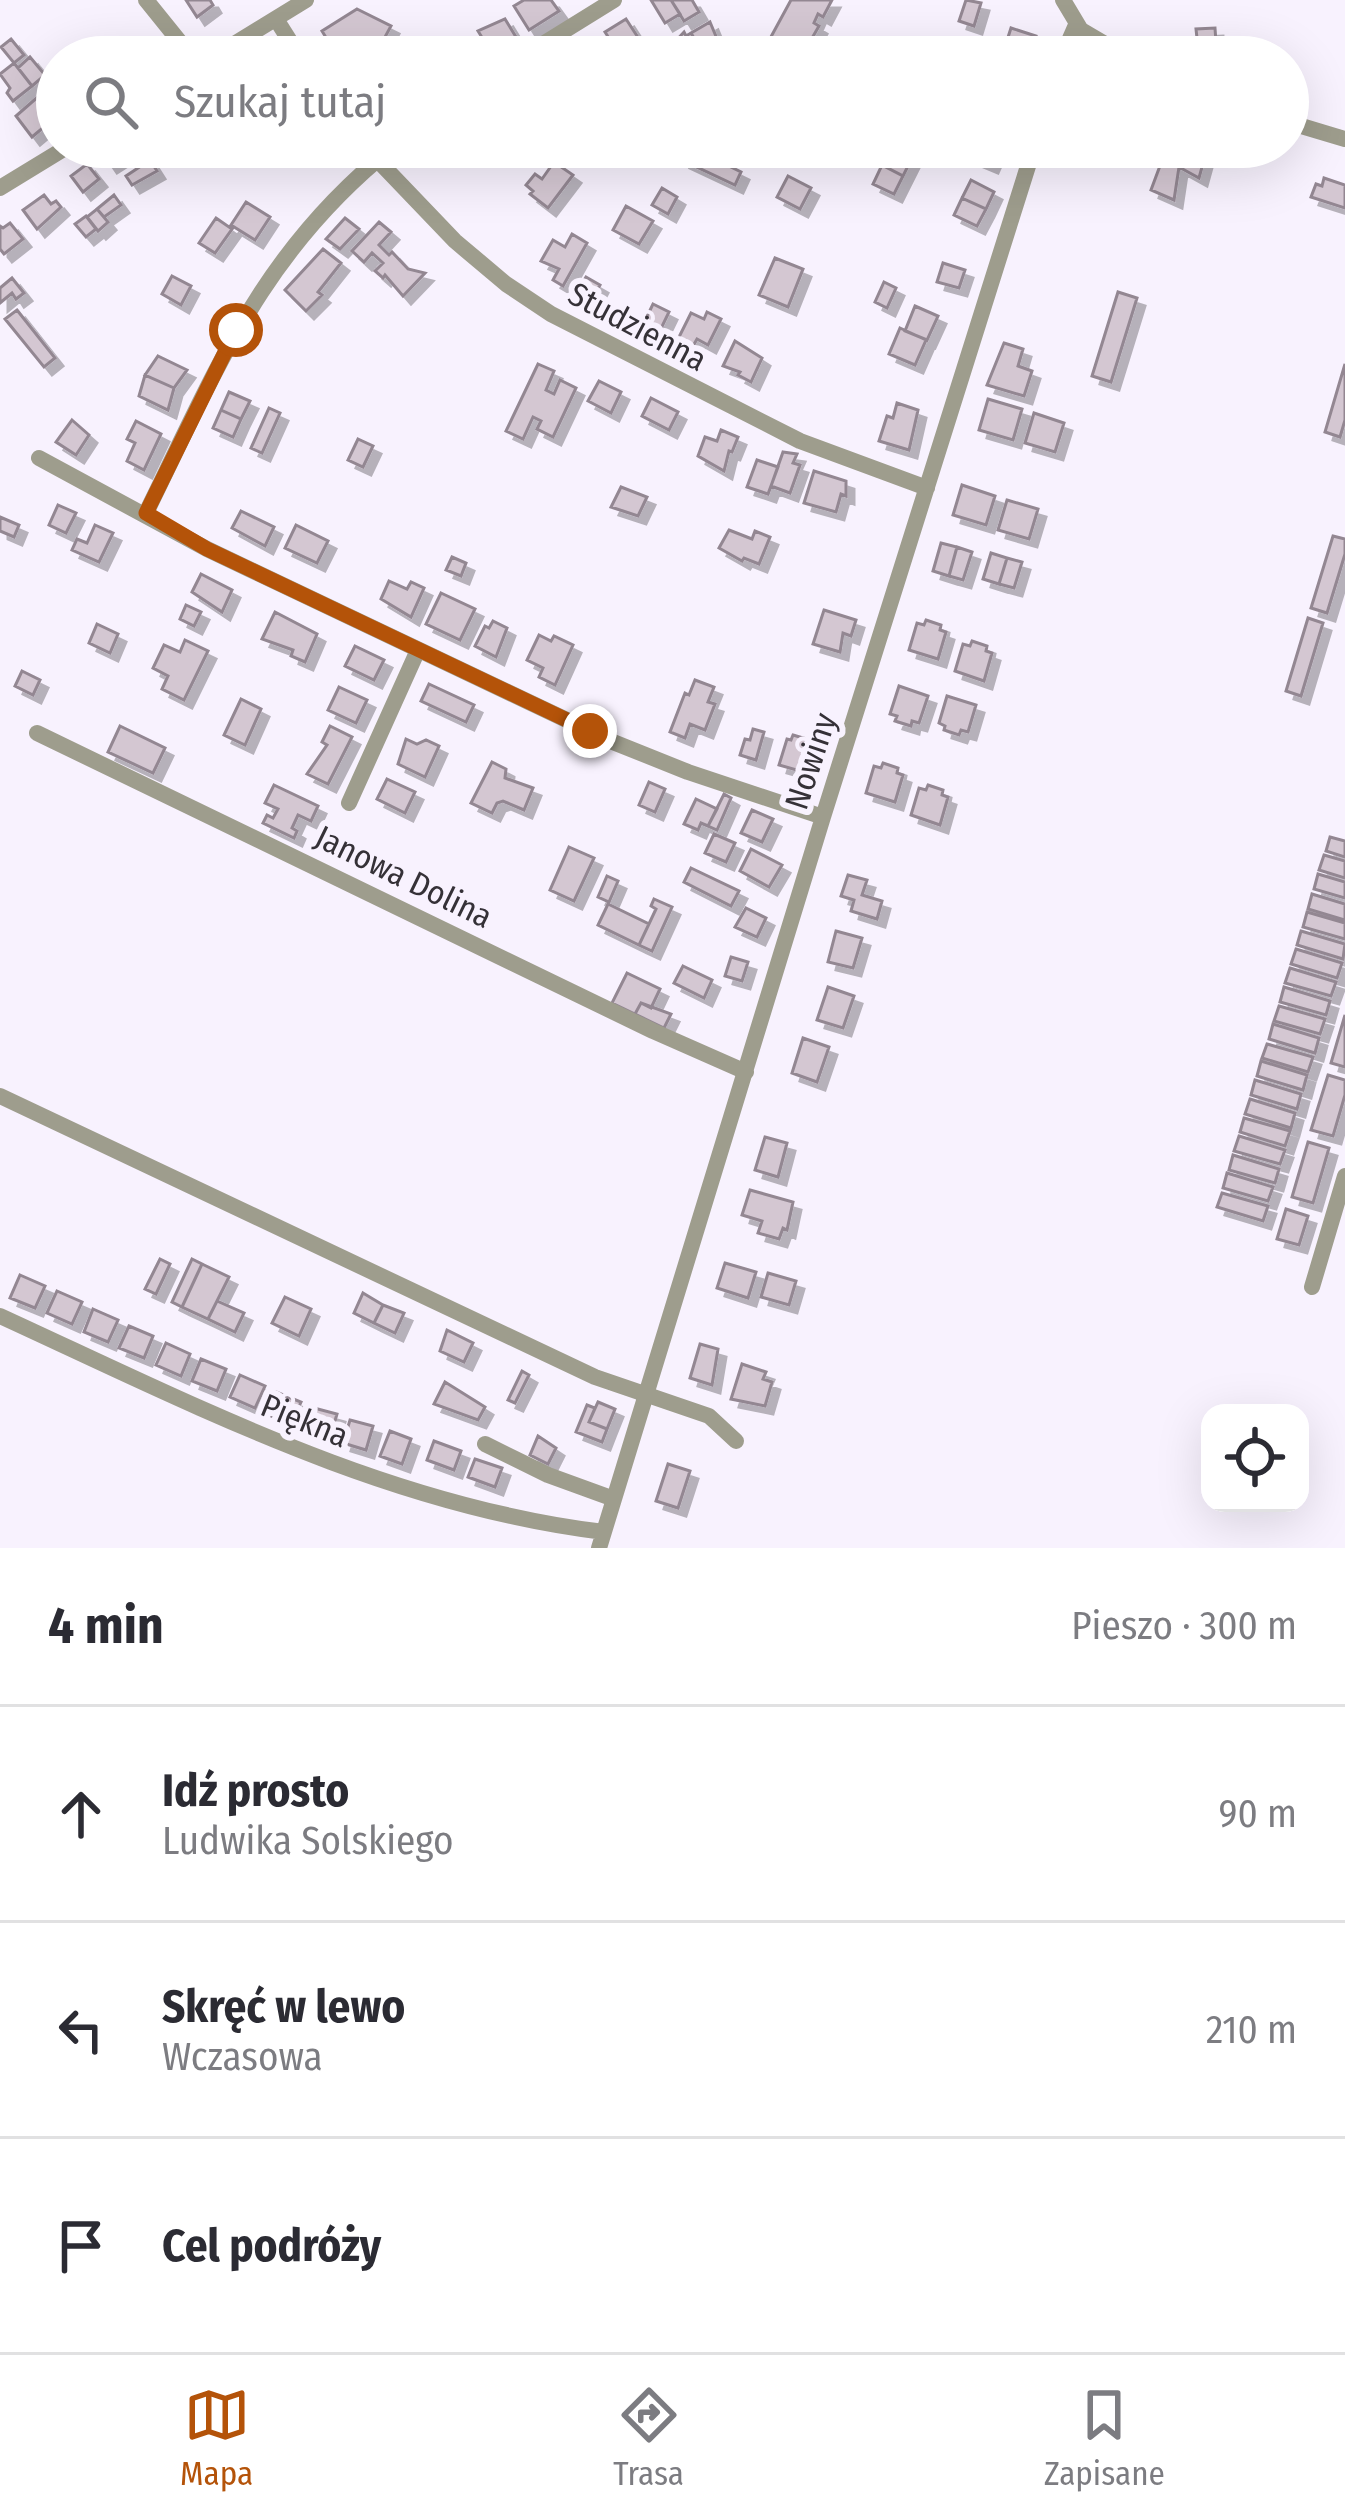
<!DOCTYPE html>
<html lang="pl">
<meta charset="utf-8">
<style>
body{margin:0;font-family:"Fira Sans Condensed",sans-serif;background:#f7f7f7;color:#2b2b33}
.controls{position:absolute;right:36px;bottom:36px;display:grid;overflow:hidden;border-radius:24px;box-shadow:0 12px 48px #0002}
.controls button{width:108px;height:108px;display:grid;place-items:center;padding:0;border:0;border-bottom:3px solid #e1e1e2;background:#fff;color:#2b2b33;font:60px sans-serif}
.stop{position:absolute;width:36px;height:36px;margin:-27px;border:9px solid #b45309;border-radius:50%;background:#fff}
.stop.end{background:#b45309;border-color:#fff;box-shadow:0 3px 12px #0008}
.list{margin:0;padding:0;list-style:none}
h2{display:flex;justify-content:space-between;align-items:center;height:156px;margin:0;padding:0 48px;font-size:51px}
h2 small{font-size:39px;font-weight:400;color:#7c7c81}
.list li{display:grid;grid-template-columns:78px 1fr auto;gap:36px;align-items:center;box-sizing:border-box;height:216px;padding:0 48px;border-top:3px solid #e1e1e2}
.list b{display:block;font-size:45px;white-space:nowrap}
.list p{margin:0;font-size:39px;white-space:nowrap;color:#7c7c81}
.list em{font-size:39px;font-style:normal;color:#7c7c81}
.icon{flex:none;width:66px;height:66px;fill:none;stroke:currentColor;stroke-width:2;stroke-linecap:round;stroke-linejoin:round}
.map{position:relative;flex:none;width:1345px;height:1548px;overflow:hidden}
.search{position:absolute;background:#fff;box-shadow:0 12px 48px #0002;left:36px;right:36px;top:36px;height:132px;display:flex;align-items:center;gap:30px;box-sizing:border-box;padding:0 42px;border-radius:66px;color:#7c7c81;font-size:45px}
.sheet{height:804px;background:#fff}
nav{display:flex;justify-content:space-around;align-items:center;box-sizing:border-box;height:168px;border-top:3px solid #e1e1e2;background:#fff;font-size:33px;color:#7c7c81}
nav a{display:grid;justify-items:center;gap:6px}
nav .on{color:#b45309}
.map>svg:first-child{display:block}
</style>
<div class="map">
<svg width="1345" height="1548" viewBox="0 0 1345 1548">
<defs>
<filter id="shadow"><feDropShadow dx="8" dy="8" stdDeviation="0" flood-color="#0004"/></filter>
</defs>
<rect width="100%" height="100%" fill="#f8f2fe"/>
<path fill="#d4c7d2" stroke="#938792" stroke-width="3" filter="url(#shadow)" d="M186 0H210L213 5 197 17Z
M524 0H551L559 11 529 30 514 6Z
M651 0H671L680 14 665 23Z
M671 0H692L699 12 684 21Z
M791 0H832L823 17 818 14 814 23 819 26 804 52 798 50 794 57H760Z
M966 0 981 3 974 26 959 21Z
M357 9 391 26 378 50 358 40 336 54 322 31Z
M505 19 516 37 491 52 478 31Z
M626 19 639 39 618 52 605 32Z
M710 22 720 46 712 50 709 45 701 50 691 33Z
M1011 28 1036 36 1030 57 1002 56Z
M1215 28 1217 57H1199L1196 29Z
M684 32 686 36 691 33 701 50 690 57H681L673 44Z
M11 39 24 55 14 63 1 47Z
M30 57 45 75 32 86 18 68Z
M14 63 32 86 13 101 7 93 10 88 0 74Z
M54 82 57 85V116L40 95Z
M40 95 57 116 32 137 16 116Z
M121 147 126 154 109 165 98 149Z
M690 147 741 172 735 185 682 160Z
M891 147 913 156 903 176 882 165Z
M978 147H998L990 165 973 158Z
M1167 147 1207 149 1199 178 1179 167 1174 200 1151 190Z
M150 160 157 171 132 185 126 176Z
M554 162 573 175 548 208 530 194 533 191 526 185 535 174 542 179Z
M87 164 99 179 83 192 71 176Z
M882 165 903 176 894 194 873 184Z
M788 176 811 188 800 209 777 197Z
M1324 178 1345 185V208L1311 197 1316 184 1322 186Z
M971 180 994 192 986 209 962 198Z
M662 188 677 197 668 214 652 205Z
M44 195 51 204 56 201 61 207 37 229 23 210Z
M114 195 121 205 104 217 97 209Z
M962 198 986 209 977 226 954 215Z
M246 202 270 217 255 240 231 225Z
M626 206 653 221 639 244 613 230Z
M97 209 108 222 98 231 87 217Z
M86 216 96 229 86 237 75 224Z
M216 218 232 229 215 253 199 243Z
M345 218 359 229 340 249 326 239Z
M379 222 391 232 379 245 389 255 392 252 408 269 425 273 403 296 385 275 383 278 375 271 383 263 372 253 364 262 352 251Z
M10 223 23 239 4 254 0 249V226L3 228Z
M572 234 587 243 563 286 553 280 559 269 541 261 553 240 565 247Z
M323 249 341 263 318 292 322 295 306 311 285 290Z
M775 258 803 269 788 307 759 295Z
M943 263 965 270 959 288 937 282Z
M172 276 191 286 181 305 162 294Z
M586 277 600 285 592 300 577 291Z
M12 278 24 293 16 299 12 293 0 303V288Z
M884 282 896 288 887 308 875 302Z
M1118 292 1137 298 1111 382 1092 376Z
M653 304 669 312 655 341 639 333Z
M915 306 938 316 927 340 905 331Z
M17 310 55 358 44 367 5 319Z
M707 312 721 319 708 345 697 339 693 346 678 339 691 313 704 319Z
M900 328 926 340 915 365 889 354Z
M735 341 762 358 751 382 738 375 740 372 723 366Z
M1004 343 1023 349 1018 366 1032 371 1024 396 987 385Z
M158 356 187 370 174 388 145 375Z
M538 364 554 371 546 390 554 394 560 380 576 388 553 437 537 429 541 421 533 417 523 439 506 431Z
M1345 364V420L1340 437 1325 432Z
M145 375 174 388 168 410 139 396Z
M599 381 621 392 611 413 588 401Z
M229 392 250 401 241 419 221 410Z
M651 398 678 412 669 430 642 416Z
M988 399 1022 409 1013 440 979 430Z
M897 403 918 410 909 450 879 441 887 416 893 418Z
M269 408 280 413 262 453 251 448Z
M221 410 241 419 233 437 213 428Z
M1034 413 1064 423 1055 452 1025 443Z
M72 420 89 435 76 455 56 442Z
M136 421 161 434 144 470 127 461 135 443 127 439Z
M721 430 738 437 732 452 729 451 724 471 698 456 705 437 717 441Z
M358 439 373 446 363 467 348 460Z
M783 452 797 454 793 463 800 465 790 493 771 486Z
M757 460 778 467 768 494 747 487Z
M814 471 846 481V496L841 494 836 512 804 503Z
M962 485 995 496 986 525 953 515Z
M621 487 647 497 638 516 611 507Z
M1007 500 1038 509 1029 539 998 530Z
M58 505 76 513 66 533 49 525Z
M241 511 274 527 265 546 232 528Z
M0 517 19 525 14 537 0 531Z
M95 525 113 533 99 562 72 550 77 539 87 543Z
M296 525 328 541 317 563 285 548Z
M729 530 752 539 755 531 770 537 759 564 744 558 742 561 719 548Z
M1333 536 1345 539V554L1327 613 1311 608Z
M941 543 957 547 949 576 933 571Z
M957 547 972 552 963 580 949 576Z
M991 553 1007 558 999 584 983 579Z
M452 557 466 563 461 576 446 570Z
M1007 558 1022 562 1014 588 999 584Z
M201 574 232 590 222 612 192 592Z
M389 581 407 589 411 582 424 588 411 617 381 599Z
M441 593 475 609 460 640 426 624Z
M186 605 201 612 194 626 180 619Z
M824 610 856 620 851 636 843 633 840 652 813 644Z
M275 612 317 634 305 662 291 656 293 650 262 639Z
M1308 618 1323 623 1301 696 1286 691Z
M926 620 941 625 940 630 946 632 938 659 909 650 917 623 924 625Z
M493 621 507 628 496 657 475 646 485 626 489 628Z
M97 624 118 634 110 653 89 643Z
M539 635 551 641 554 636 573 645 555 685 539 677 543 668 527 660Z
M185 640 208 651 184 700 162 689 168 676 153 668 164 645 180 652Z
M972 641 987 646 986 651 992 653 984 681 955 671 963 644 970 646Z
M355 646 384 660 374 680 345 666Z
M22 671 40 680 33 695 15 686Z
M695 680 714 687 708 702 715 704 705 730 690 724 685 738 670 732 685 693 689 695Z
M429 684 474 705 466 722 421 701Z
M899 686 928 696 919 723 912 721 911 726 895 721 897 716 890 714Z
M339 687 367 700 356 723 328 710Z
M947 696 976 705 968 732 961 730 959 735 944 730 945 726 939 723Z
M241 699 261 709 245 745 224 735Z
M120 726 165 748 153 773 108 752Z
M330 726 352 737 328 784 307 774 327 745 322 742Z
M753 729 764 732 756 760 740 755 745 739 750 740Z
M793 735 810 740 800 771 779 765 787 739 791 740Z
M406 739 417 744 426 740 439 746 425 777 398 764Z
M492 762 506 769 505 778 533 788 524 810 503 801 497 803 492 813 471 803Z
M883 763 898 768 897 773 903 775 895 802 866 793 874 766 881 768Z
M387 779 415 792 405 813 377 799Z
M649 782 665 789 655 812 639 805Z
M274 785 318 806 311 821 298 815 292 828 297 831 294 838 263 823 267 815 273 818 278 809 265 803Z
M928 785 943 790 942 795 948 797 940 825 911 815 919 788 926 790Z
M724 794 731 798 717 830 708 826Z
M696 799 717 809 708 826 701 823 698 830 684 824Z
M752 810 773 819 762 842 741 833Z
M714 834 735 843 726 862 705 853Z
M1330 837 1345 841V857L1326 851Z
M569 847 594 858 574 901 550 890Z
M751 849 782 865 769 887 740 871Z
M1324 855 1345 861V878L1319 870Z
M691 868 739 891 731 906 684 882Z
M1318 874 1345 882V898L1314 889Z
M848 875 867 880 862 895 882 901 877 919 851 911 854 900 841 896Z
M607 876 618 881 609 902 598 897Z
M1312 894 1345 904V920L1308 909Z
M654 899 672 907 652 951 639 945 656 909 651 906Z
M608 904 649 924 639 945 598 925Z
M746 908 766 918 757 937 735 927Z
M1307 912 1345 923V939L1303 927Z
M836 931 862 938 853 968 828 962Z
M1301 931 1345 944 1343 959 1297 945Z
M1296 949 1342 963 1337 978 1291 964Z
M731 957 748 962 742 981 725 976Z
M683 966 712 980 704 998 674 983Z
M1290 968 1336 982 1331 996 1285 983Z
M627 973 660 989 651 1008 641 1003 635 1014 612 1003Z
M828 987 854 996 843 1028 817 1020Z
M1284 987 1330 1001 1326 1015 1280 1002Z
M641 1003 671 1014 664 1028 635 1014Z
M1279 1006 1325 1019 1320 1034 1274 1021Z
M1345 1015V1067L1331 1063Z
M1273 1024 1319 1038 1315 1053 1269 1039Z
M803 1038 829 1047 817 1082 792 1073Z
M1267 1044 1313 1057 1308 1072 1262 1058Z
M1261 1061 1307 1075 1303 1090 1257 1076Z
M1328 1075 1345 1080V1095L1333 1136 1311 1130Z
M1255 1080 1301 1094 1297 1109 1251 1095Z
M1250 1099 1295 1113 1291 1128 1245 1114Z
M1244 1118 1290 1131 1285 1146 1240 1132Z
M1239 1136 1285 1150 1280 1164 1234 1151Z
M765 1137 787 1143 778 1177 755 1170Z
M1308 1142 1329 1148 1313 1203 1292 1197Z
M1233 1155 1279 1169 1275 1183 1229 1170Z
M1227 1173 1273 1187 1268 1201 1223 1188Z
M750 1190 793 1202 787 1230 783 1228 779 1239 758 1233 762 1221 742 1215Z
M1222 1193 1268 1206 1263 1221 1217 1207Z
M1286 1209 1308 1216 1299 1245 1277 1239Z
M160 1259 170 1264 156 1294 145 1289Z
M192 1259 202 1264 182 1307 172 1302Z
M725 1263 756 1272 748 1298 717 1288Z
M202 1264 229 1277 208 1319 182 1307Z
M768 1273 796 1281 789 1305 761 1297Z
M20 1275 45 1286 35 1308 10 1298Z
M57 1291 82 1302 72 1324 47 1313Z
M363 1293 383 1305 374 1323 354 1313Z
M285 1297 311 1309 299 1336 272 1323Z
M217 1301 244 1313 235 1332 208 1319Z
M383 1305 404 1313 395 1333 374 1323Z
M93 1309 118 1320 108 1342 84 1332Z
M129 1326 153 1336 144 1358 119 1348Z
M447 1330 473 1343 464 1362 440 1351Z
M166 1343 190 1354 181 1376 156 1365Z
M700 1344 718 1349 712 1385 690 1378Z
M201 1359 226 1369 217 1391 192 1381Z
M742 1364 766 1372 763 1379 772 1382 765 1406 731 1399Z
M522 1371 529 1375 515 1403 508 1400Z
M240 1375 265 1386 255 1408 230 1397Z
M445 1382 485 1407 478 1420 434 1404Z
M276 1392 301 1402 291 1424 266 1414Z
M598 1402 615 1409 607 1429 589 1422Z
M587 1405 595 1408 589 1422 607 1429 602 1442 576 1432Z
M314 1408 337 1414 330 1438 308 1431Z
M350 1420 373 1426 366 1450 343 1443Z
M390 1431 411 1439 402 1464 380 1456Z
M538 1436 556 1448 548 1464 530 1455Z
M434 1441 461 1451 454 1470 427 1460Z
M475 1459 502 1468 495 1487 468 1477Z
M668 1464 690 1471 678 1508 656 1501Z"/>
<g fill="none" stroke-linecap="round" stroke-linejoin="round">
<path stroke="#9e9d8d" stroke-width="16" d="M146 0 192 57
M1063 0 1081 30 1127 57
M276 19 300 57
M213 57 306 0
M522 57 614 0
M1062 57 1076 25
M1288 122 1345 139
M365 147 455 241 506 284 551 314 800 441 927 488
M0 188 67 147
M39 458 207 549 613 742 688 772 823 817
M146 513C217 369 262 251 393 147
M37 733 653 1031 746 1072
M349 803 418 650
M0 1096 595 1377 709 1416 736 1441
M1312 1287 1345 1176
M0 1316C194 1405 388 1506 604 1532
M485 1444 548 1475 614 1499
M599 1548 823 817 1034 147"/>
</g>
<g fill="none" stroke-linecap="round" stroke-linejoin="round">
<path stroke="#b45309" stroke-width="15" d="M236 330 146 513 207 549 590 731"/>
</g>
<g text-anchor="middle" stroke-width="12" stroke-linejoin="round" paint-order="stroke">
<g font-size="33" fill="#353137" stroke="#f8f2fe">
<text transform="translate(638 326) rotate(28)" y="12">Studzienna</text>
<text transform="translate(810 761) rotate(-72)" y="12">Nowiny</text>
<text transform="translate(404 876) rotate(26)" y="12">Janowa Dolina</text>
<text transform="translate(305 1420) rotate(22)" y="12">Piękna</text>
</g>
</g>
</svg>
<div class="controls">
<button><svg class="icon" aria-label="locate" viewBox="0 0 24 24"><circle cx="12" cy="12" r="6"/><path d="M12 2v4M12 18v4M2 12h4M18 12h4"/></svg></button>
</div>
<div class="stop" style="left:236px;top:330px"></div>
<div class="stop end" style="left:590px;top:731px"></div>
<div class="search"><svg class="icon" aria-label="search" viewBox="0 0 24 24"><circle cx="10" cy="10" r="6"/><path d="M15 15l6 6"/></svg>Szukaj tutaj</div>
</div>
<section class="sheet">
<h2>4 min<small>Pieszo · 300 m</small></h2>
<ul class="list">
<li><svg class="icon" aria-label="ahead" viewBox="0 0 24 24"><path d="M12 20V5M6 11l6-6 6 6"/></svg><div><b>Idź prosto</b><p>Ludwika Solskiego</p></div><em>90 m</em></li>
<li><svg class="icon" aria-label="left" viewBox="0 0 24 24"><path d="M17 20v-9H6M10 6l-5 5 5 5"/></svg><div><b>Skręć w lewo</b><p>Wczasowa</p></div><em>210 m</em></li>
<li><svg class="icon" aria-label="arrive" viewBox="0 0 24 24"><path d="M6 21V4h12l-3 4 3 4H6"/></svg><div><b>Cel podróży</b></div></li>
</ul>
</section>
<nav>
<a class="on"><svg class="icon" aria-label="map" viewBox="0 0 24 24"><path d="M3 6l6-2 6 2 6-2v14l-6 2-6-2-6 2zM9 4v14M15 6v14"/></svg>Mapa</a>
<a><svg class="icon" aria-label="directions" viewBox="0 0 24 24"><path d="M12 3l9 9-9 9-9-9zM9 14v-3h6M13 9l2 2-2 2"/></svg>Trasa</a>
<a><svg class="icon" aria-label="saved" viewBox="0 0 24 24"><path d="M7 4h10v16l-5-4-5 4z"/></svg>Zapisane</a>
</nav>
